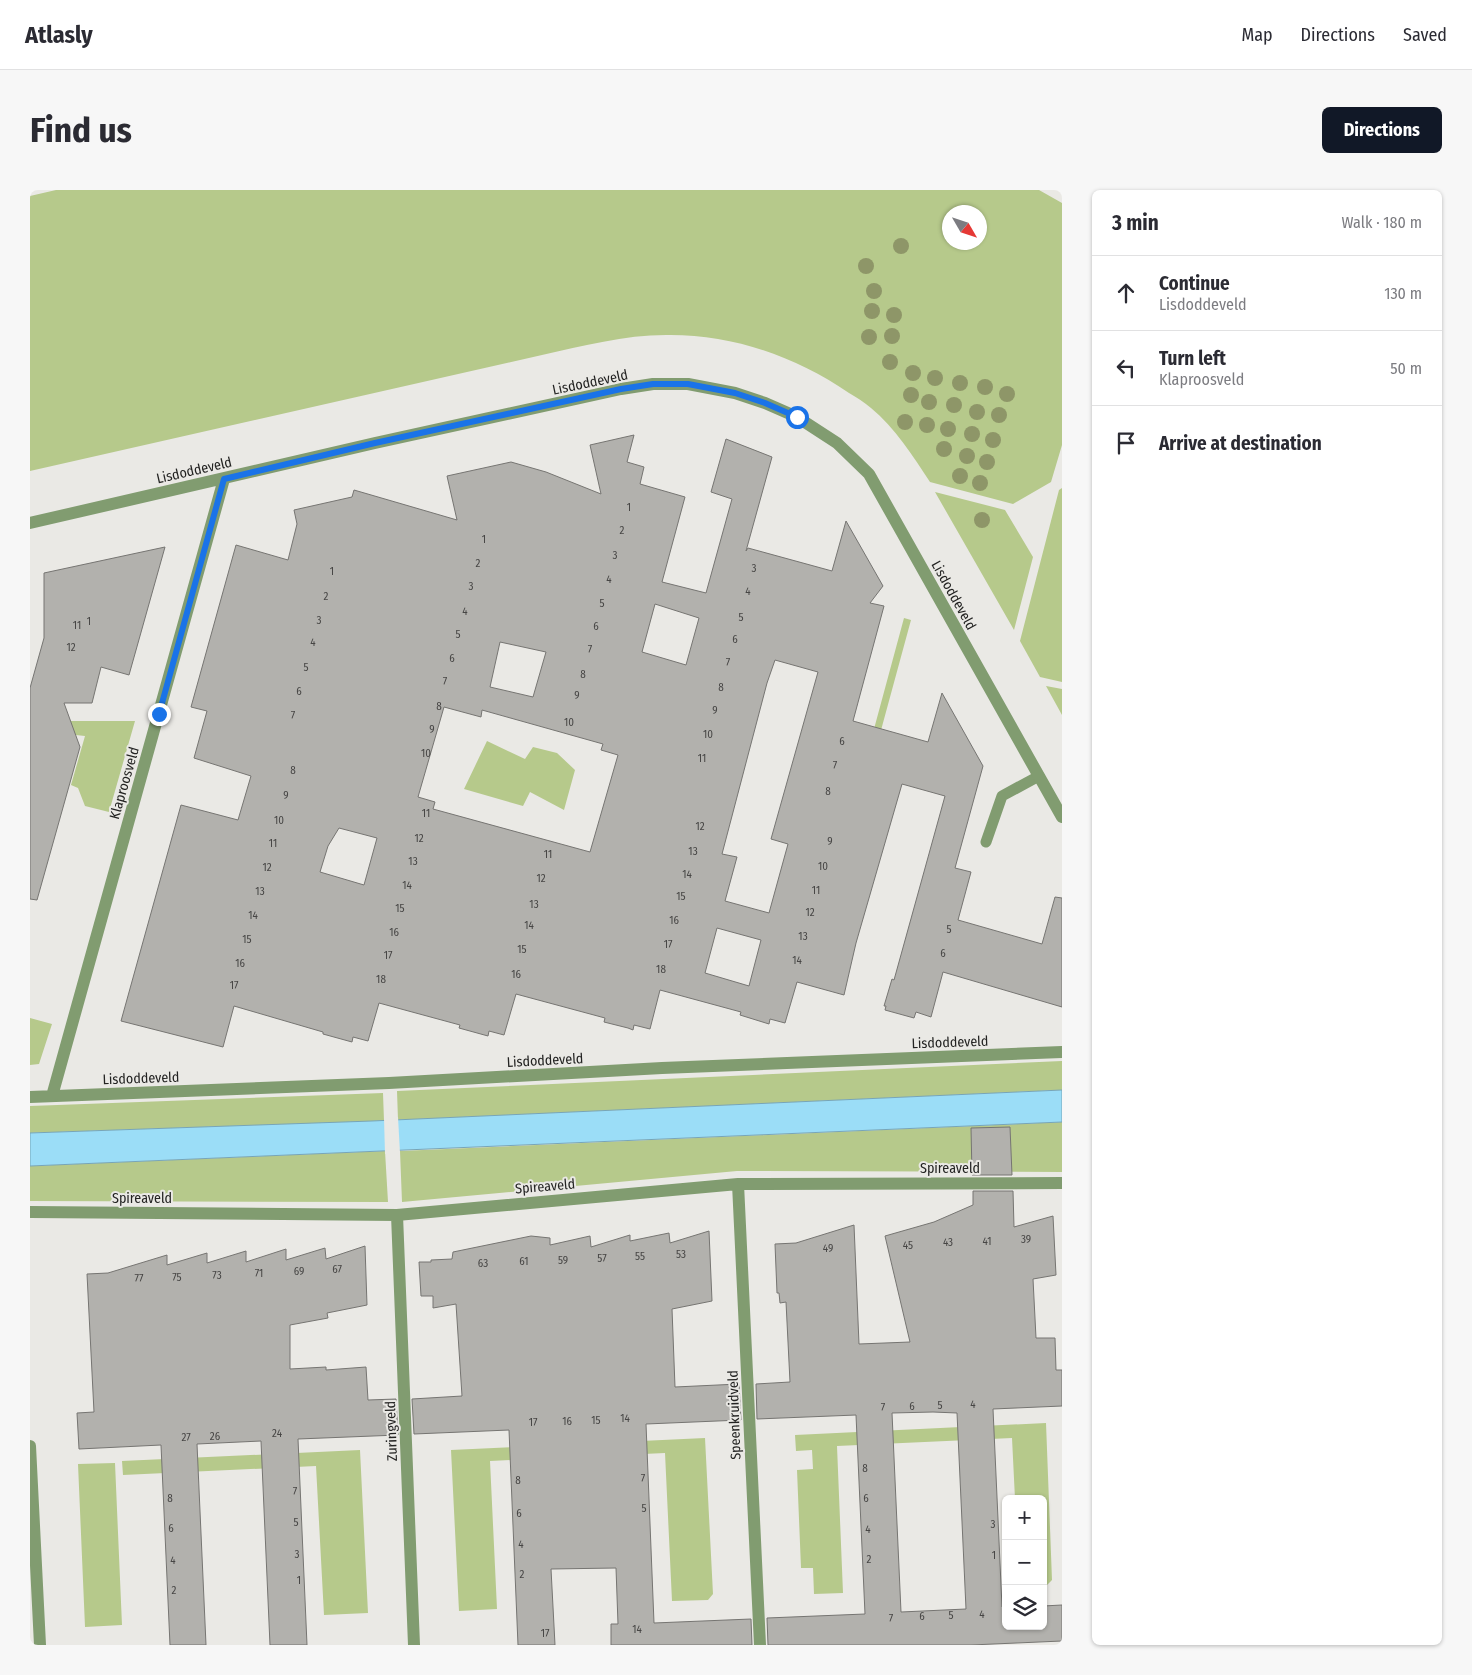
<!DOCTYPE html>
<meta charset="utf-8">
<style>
body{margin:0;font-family:"Fira Sans Condensed",sans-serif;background:#f7f7f7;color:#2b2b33}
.controls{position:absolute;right:15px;bottom:15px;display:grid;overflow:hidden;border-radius:8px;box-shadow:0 1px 4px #0004}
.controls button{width:45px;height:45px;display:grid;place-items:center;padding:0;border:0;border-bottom:1px solid #e1e1e2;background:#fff;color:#2b2b33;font:25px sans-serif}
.compass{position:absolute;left:912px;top:15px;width:45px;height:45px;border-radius:50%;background:#fff;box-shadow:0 1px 4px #0004;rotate:129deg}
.stop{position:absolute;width:15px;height:15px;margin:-11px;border:4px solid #1a73e8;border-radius:50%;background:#fff}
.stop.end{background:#1a73e8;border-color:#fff;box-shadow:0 1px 5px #0008}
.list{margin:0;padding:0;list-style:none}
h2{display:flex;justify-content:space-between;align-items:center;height:65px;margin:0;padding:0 20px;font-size:21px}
h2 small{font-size:16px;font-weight:400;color:#7c7c81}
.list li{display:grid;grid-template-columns:32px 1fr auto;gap:15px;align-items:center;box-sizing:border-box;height:75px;padding:0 20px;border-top:1px solid #e1e1e2}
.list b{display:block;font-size:19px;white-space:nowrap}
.list p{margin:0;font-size:16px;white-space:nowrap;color:#7c7c81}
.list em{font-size:16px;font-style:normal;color:#7c7c81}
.icon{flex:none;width:28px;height:28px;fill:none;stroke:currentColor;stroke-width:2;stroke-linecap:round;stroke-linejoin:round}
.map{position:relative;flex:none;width:1032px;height:1455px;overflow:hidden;border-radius:8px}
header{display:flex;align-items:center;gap:30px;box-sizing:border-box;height:70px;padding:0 25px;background:#fff;border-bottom:1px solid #e1e1e2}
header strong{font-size:24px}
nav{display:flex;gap:28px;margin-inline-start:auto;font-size:18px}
.intro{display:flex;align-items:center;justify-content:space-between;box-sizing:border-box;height:120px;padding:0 30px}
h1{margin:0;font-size:35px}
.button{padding:12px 22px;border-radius:8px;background:#111827;color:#fff;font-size:18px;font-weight:700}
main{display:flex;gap:30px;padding:0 30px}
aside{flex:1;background:#fff;border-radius:8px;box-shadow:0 1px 4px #0004}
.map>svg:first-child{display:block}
</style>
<header>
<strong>Atlasly</strong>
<nav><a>Map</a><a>Directions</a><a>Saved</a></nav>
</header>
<div class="intro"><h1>Find us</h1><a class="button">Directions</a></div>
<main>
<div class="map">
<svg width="1032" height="1455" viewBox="0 0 1032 1455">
<rect width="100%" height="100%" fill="#eae9e5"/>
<path fill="#b6c98b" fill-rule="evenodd" d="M26 0H1009L1032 13V255L1021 292 983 314 900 292C883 266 865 238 841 218 834 212 826 207 819 203 765 166 702 144 636 145 594 145 553 156 512 165L0 281V6ZM919 22H949V52H919Z
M1032 298V492L1010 487 990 451 1029 300Z
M905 302 975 320 1003 367 984 440Z
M874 428 881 430 841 577 834 576Z
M1016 496 1032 499V525Z
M0 531H105L79 622 55 616 48 598 41 595 55 546 0 540Z
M457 551 495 569 503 557 527 563 545 580 534 620 500 602 493 616 434 599Z
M0 828 22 834 9 874 0 875Z
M1032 871V900L368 930 367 901Z
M353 903 354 931 0 943V916Z
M1032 932V982L707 981 372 1012 370 961Z
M355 961 358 1012 0 1011V976Z
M1016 1233 1022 1390 1017 1395H1013V1309H985L982 1248 807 1256 813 1403 784 1404 783 1378H771L767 1280 783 1279 782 1260 766 1261 765 1245Z
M675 1248 683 1404 678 1410 642 1411 635 1263 460 1271 467 1419 429 1421 421 1260Z
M330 1260 338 1423 294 1425 286 1276 93 1285 92 1271Z
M85 1273 92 1435 55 1437 48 1274Z"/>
<path fill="#9bddf7" stroke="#77a5b7" d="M1032 900V932L0 976V943L342 931Z"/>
<path fill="#eae9e5" d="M368 927 370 963 355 964 354 928Z"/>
<path fill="#b2b1ad" stroke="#767572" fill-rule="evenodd" d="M604 245 597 272 614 277 610 294 655 307 632 392 676 403 702 309 681 302 696 249 742 267 716 361 718 358 802 381 816 331 853 396 840 413 854 416 823 531 898 552 912 503 953 576 925 678 941 682 928 730 1012 754 1025 707 1032 708V817L913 782 901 827 886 822 884 828 855 820 856 816H854L862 789 864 790 915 606 872 594 826 753 814 805 767 792 755 833 740 829 739 834 710 825 711 822 630 800 620 839 604 835 603 840 598 838 574 832 575 828 486 804 474 845 459 841 458 846 429 838 430 835 349 813 338 851 323 847 322 852 293 844V842L204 816 193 857 91 831 151 615 208 630 221 586 164 568 177 521 161 517 206 355 258 370 267 334 264 320 322 307 324 300 427 330 417 286 481 272 516 282 571 304 560 255ZM625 414 669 428 656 475 612 462ZM470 452 516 462 503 507 460 497ZM745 470 788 482 741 649 758 654 739 723 695 711 707 667 692 664 737 493ZM414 517 451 527 452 520 573 554 571 560 588 565 560 662 403 619 405 612 388 607ZM309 638 347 648 334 695 290 682 298 656ZM687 738 731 750 719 796 675 783Z
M135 357 99 485 71 477 62 513H34L50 557 7 710 0 709V498L14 448V383Z
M980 937 982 985H942L941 938Z
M943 1001H983L984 1037 1023 1026 1026 1085 1003 1089 1006 1148H1025L1026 1180H1032V1216L963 1219 972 1417H976V1436H1013V1416L1032 1415V1451L941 1455H738L737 1428 835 1424 826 1225 727 1229 726 1194 760 1192 756 1112 750 1113 749 1103H747L745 1054 766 1053 824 1035 829 1154 880 1152 855 1046 904 1032 943 1015ZM903 1222 927 1223 936 1419 871 1422 862 1223Z
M679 1041 682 1111 642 1119 645 1197 709 1194 711 1230 616 1234 624 1433 721 1429 722 1455H581V1434H588L586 1378 521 1379 525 1455H488L479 1240 384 1244 382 1209 432 1206 426 1114 403 1118V1106H391L389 1072H401V1070L422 1069 423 1062 501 1046 520 1048V1055L560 1046 561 1057 600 1045V1051L639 1043 640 1053Z
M335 1056 337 1115 297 1123 298 1128 260 1135V1179L296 1177V1180L336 1177 338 1210 366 1209 368 1245 268 1249 277 1455H240L231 1251 167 1254 176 1455H140L131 1255 49 1259 47 1223 64 1222 57 1084 78 1083 137 1065V1075L177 1063V1073L216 1061V1072L256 1059V1070L295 1058 296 1069Z"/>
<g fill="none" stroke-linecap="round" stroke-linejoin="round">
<path stroke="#819c70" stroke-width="11" d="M956 652 972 606 1009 586"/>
<path stroke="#819c70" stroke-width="12" d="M0 333 345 253 591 199 623 194H658L705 203 735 213 767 227 807 253 839 284 1032 627
M22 906 194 289
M0 907 359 893 632 878 1032 862
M708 994 730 1455
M0 1022 367 1025 708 994 1032 993
M367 1025 384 1455
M0 1256 10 1455"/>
</g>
<g fill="#8e9668">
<circle cx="871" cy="56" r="8"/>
<circle cx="836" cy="76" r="8"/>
<circle cx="844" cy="101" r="8"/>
<circle cx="842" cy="121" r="8"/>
<circle cx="864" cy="125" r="8"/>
<circle cx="862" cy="146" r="8"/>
<circle cx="839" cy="147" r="8"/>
<circle cx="860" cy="172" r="8"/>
<circle cx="883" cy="183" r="8"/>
<circle cx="905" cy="188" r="8"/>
<circle cx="930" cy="193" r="8"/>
<circle cx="955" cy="197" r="8"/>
<circle cx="977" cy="204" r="8"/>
<circle cx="881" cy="205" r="8"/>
<circle cx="899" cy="212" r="8"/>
<circle cx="924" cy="215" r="8"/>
<circle cx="947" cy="222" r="8"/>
<circle cx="969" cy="225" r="8"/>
<circle cx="875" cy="232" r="8"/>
<circle cx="897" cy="235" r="8"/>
<circle cx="918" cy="239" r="8"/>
<circle cx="942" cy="244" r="8"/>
<circle cx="963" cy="250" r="8"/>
<circle cx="914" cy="259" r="8"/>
<circle cx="937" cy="266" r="8"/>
<circle cx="957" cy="272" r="8"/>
<circle cx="930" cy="286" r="8"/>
<circle cx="950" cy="293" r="8"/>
<circle cx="952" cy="330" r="8"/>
</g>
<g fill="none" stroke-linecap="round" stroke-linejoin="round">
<path stroke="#1a73e8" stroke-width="6" d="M129 524 194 289 345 253 591 199 623 194H658L705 203 735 213 767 227"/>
</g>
<g text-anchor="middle" stroke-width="4" stroke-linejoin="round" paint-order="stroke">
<g font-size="11" fill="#474645">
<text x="599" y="321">1</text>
<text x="592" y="344">2</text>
<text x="454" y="353">1</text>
<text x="585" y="369">3</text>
<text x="448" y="377">2</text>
<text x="724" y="382">3</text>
<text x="302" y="385">1</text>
<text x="579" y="393">4</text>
<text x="441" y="400">3</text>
<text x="718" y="405">4</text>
<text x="296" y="410">2</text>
<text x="572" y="417">5</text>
<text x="435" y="425">4</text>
<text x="711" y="431">5</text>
<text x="289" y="434">3</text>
<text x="59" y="435">1</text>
<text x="47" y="439">11</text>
<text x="566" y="440">6</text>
<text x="428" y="448">5</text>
<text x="705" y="453">6</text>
<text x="283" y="456">4</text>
<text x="41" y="461">12</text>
<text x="560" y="463">7</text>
<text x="422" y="472">6</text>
<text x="698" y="476">7</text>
<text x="276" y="481">5</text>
<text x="553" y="488">8</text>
<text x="415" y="495">7</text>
<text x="691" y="501">8</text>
<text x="269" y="505">6</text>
<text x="547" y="509">9</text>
<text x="409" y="520">8</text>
<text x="685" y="524">9</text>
<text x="263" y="529">7</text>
<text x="539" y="536">10</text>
<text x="402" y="543">9</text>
<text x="678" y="548">10</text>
<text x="812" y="555">6</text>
<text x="396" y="567">10</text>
<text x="672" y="572">11</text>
<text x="805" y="579">7</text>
<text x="263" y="584">8</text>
<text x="798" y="605">8</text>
<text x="256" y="609">9</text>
<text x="396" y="627">11</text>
<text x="249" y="634">10</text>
<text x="670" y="640">12</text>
<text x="389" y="652">12</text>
<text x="800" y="655">9</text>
<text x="243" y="657">11</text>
<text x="663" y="665">13</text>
<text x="518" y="668">11</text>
<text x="383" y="675">13</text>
<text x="793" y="680">10</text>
<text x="237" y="681">12</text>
<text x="657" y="688">14</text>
<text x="511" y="692">12</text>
<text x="377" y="699">14</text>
<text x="786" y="704">11</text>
<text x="230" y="705">13</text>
<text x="651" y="710">15</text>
<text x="504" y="718">13</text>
<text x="370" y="722">15</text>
<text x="780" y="726">12</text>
<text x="223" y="729">14</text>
<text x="644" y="734">16</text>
<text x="499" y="739">14</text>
<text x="919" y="743">5</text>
<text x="364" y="746">16</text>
<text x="773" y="750">13</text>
<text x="217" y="753">15</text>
<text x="638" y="758">17</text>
<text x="492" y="763">15</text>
<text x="913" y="767">6</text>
<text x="358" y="769">17</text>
<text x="767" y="774">14</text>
<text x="210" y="777">16</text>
<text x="631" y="783">18</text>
<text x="486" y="788">16</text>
<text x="351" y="793">18</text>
<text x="204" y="799">17</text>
<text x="996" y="1053">39</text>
<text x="957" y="1055">41</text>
<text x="918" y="1056">43</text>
<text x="878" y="1059">45</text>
<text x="798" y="1062">49</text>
<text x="651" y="1068">53</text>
<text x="610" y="1070">55</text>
<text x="572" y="1072">57</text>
<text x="533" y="1074">59</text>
<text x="494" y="1075">61</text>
<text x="453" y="1077">63</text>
<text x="307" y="1083">67</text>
<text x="269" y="1085">69</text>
<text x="229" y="1087">71</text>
<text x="187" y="1089">73</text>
<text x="147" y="1091">75</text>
<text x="109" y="1092">77</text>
<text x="943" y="1218">4</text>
<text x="910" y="1219">5</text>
<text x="882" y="1220">6</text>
<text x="853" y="1221">7</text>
<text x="595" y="1232">14</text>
<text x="566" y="1234">15</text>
<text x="537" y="1235">16</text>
<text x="503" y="1236">17</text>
<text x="247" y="1247">24</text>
<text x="185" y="1250">26</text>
<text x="156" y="1251">27</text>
<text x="835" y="1282">8</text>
<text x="613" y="1292">7</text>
<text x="488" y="1294">8</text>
<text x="265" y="1305">7</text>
<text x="140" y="1312">8</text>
<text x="836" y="1312">6</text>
<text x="614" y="1322">5</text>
<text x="489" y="1327">6</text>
<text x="266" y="1336">5</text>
<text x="963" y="1338">3</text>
<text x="141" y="1342">6</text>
<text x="838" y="1343">4</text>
<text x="491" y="1358">4</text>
<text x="267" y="1368">3</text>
<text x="964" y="1369">1</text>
<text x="839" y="1373">2</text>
<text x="143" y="1374">4</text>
<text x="492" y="1388">2</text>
<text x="269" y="1394">1</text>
<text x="144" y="1404">2</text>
<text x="952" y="1428">4</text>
<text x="921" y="1429">5</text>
<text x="892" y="1430">6</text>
<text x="861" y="1432">7</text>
<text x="607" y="1443">14</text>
<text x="515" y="1447">17</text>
</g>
<g font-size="14" fill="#232322" stroke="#eae9e5">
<text transform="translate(560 192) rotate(-12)" y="5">Lisdoddeveld</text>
<text transform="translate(164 280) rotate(-13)" y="5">Lisdoddeveld</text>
<text transform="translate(924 405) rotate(61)" y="5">Lisdoddeveld</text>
<text transform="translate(94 593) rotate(-74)" y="5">Klaproosveld</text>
<text transform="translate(920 852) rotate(-2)" y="5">Lisdoddeveld</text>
<text transform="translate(515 870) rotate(-3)" y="5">Lisdoddeveld</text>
<text transform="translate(111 888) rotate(-2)" y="5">Lisdoddeveld</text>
<text x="920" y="983">Spireaveld</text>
<text transform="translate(515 996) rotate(-5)" y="5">Spireaveld</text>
<text x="112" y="1013">Spireaveld</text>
<text transform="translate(704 1225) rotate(-92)" y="5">Speenkruidveld</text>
<text transform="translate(361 1241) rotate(-92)" y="5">Zuringveld</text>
</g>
</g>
</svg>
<div class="controls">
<button>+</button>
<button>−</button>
<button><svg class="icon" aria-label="layers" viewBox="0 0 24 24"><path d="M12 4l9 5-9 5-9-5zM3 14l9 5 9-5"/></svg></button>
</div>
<svg class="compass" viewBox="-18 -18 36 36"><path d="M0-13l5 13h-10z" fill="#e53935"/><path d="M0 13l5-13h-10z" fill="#7c7c81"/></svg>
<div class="stop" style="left:767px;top:227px"></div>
<div class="stop end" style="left:129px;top:524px"></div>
</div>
<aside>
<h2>3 min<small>Walk · 180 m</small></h2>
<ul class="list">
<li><svg class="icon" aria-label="ahead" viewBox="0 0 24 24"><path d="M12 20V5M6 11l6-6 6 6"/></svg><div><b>Continue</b><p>Lisdoddeveld</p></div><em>130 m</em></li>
<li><svg class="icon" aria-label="left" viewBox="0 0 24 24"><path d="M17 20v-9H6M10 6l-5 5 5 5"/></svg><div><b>Turn left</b><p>Klaproosveld</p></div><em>50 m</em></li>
<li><svg class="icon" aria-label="arrive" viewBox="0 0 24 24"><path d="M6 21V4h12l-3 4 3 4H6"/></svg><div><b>Arrive at destination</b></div></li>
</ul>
</aside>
</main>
